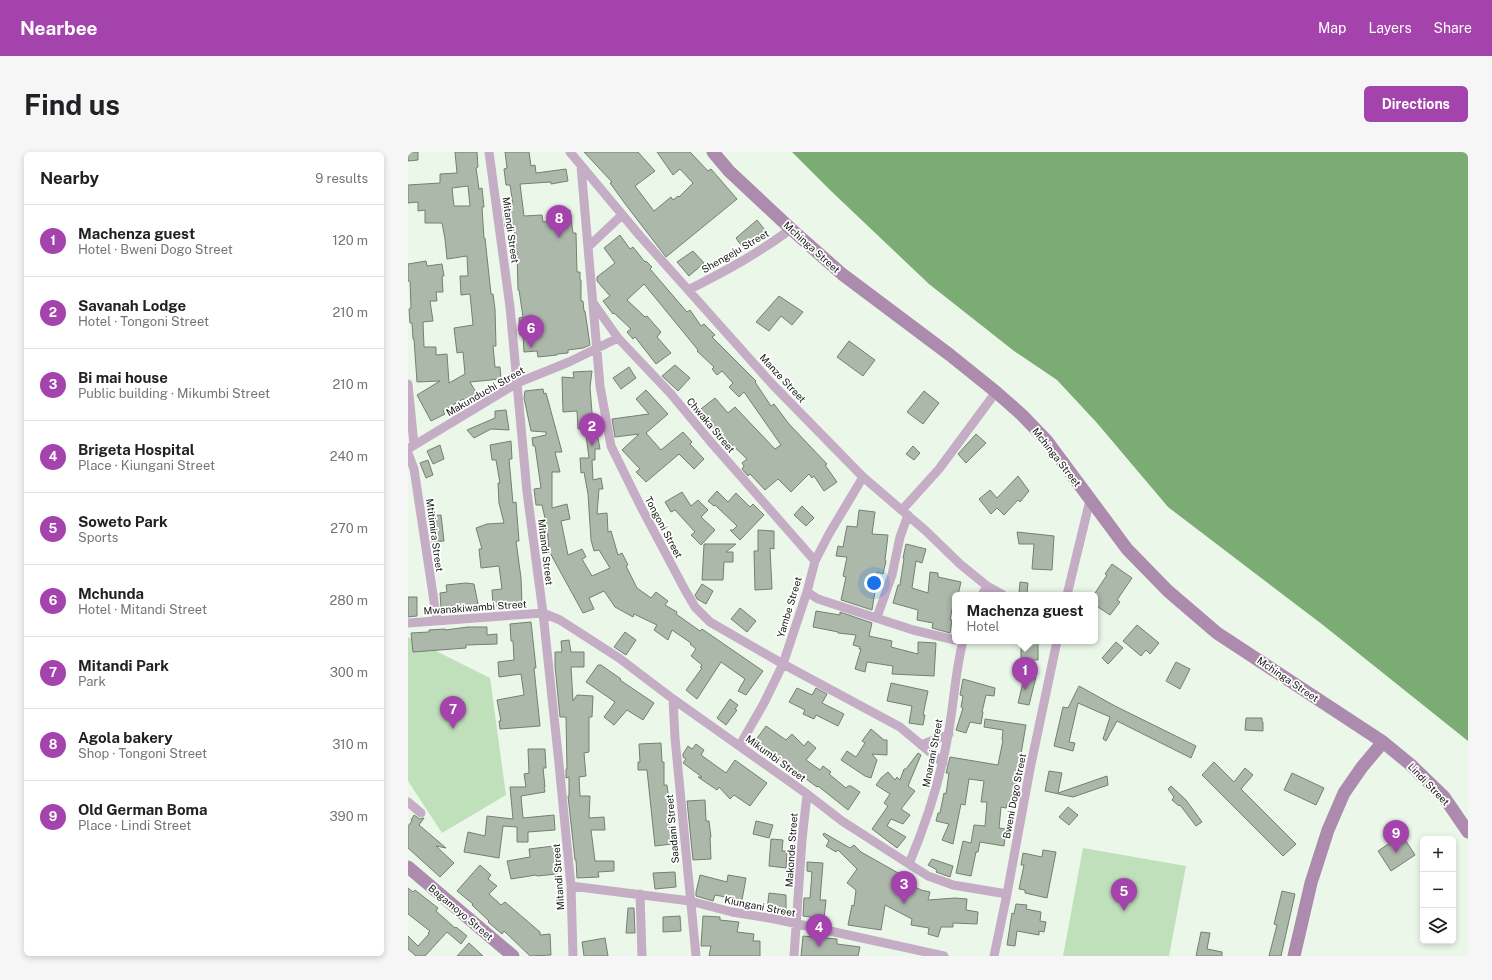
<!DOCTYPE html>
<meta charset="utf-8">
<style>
body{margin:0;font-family:"Public Sans",sans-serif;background:#f6f6f6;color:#202124}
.controls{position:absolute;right:12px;bottom:12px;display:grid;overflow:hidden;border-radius:6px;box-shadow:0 2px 6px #0003}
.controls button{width:36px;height:36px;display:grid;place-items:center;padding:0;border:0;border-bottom:1px solid #e0e0e0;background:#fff;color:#202124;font:20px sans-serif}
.you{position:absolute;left:466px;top:431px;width:14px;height:14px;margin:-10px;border:3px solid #fff;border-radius:50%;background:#1a73e8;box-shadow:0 0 0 6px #1a73e833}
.badge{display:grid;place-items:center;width:26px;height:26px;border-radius:50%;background:#a443ab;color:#fff;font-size:13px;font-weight:700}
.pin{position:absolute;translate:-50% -33px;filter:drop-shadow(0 1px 2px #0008)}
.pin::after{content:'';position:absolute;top:21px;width:14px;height:12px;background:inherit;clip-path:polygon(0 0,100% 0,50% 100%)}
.popup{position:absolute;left:544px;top:440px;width:146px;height:52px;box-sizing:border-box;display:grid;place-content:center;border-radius:6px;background:#fff;filter:drop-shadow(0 1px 3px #0005);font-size:13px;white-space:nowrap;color:#757577}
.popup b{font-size:15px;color:#202124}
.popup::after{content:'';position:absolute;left:50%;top:100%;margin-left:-8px;border:8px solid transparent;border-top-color:#fff}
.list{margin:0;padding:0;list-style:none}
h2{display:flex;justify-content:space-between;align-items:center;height:52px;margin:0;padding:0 16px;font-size:17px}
h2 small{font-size:13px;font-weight:400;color:#757577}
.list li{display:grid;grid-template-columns:26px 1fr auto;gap:12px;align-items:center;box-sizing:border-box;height:72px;padding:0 16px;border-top:1px solid #e0e0e0}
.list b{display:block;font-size:15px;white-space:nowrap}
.list p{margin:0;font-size:13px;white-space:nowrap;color:#757577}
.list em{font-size:13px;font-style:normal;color:#757577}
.icon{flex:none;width:22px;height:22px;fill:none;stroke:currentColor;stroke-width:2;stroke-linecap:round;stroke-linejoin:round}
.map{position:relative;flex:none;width:1060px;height:804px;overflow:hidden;border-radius:6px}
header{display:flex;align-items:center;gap:24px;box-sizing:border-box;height:56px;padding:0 20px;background:#a443ab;color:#fff}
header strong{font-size:19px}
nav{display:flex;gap:22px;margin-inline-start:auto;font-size:14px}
.intro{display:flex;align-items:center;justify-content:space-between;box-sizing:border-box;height:96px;padding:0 24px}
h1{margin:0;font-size:28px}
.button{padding:10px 18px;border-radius:6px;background:#a443ab;color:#fff;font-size:14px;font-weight:700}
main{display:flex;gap:24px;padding:0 24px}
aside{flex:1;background:#fff;border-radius:6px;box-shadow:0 2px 6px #0003}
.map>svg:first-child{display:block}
</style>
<header>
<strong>Nearbee</strong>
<nav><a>Map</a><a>Layers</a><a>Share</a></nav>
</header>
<div class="intro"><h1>Find us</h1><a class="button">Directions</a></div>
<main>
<aside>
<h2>Nearby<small>9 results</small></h2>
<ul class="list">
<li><span class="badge">1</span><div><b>Machenza guest</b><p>Hotel · Bweni Dogo Street</p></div><em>120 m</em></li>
<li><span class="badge">2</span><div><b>Savanah Lodge</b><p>Hotel · Tongoni Street</p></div><em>210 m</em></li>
<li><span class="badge">3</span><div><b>Bi mai house</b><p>Public building · Mikumbi Street</p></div><em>210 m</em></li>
<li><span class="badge">4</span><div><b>Brigeta Hospital</b><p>Place · Kiungani Street</p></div><em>240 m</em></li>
<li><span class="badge">5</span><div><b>Soweto Park</b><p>Sports</p></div><em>270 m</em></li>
<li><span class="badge">6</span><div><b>Mchunda</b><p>Hotel · Mitandi Street</p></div><em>280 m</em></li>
<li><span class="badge">7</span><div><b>Mitandi Park</b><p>Park</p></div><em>300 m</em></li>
<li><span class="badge">8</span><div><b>Agola bakery</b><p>Shop · Tongoni Street</p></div><em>310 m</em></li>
<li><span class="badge">9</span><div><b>Old German Boma</b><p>Place · Lindi Street</p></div><em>390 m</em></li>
</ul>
</aside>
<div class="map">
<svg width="1060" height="804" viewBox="0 0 1060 804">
<rect width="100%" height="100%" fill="#ebf8e9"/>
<path fill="#c0dfbb" d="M0 485 82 526 98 643 34 681 0 629Z
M675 696 778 714 761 804H655Z"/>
<path fill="#7bac73" d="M384 0H1060V589L915 473 760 355 689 271 649 228 606 199 521 132 423 39Z"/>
<path fill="#acb8aa" stroke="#748072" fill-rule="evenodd" d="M0 0H10V8L0 9Z
M47 0H69L70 15 68 16 71 37 74 36 76 55H74L76 86H77L83 142H85L87 157 88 194H85L87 215H92L93 227 62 230 69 242 56 249 55 247 35 259 37 262 23 269 9 243 32 229 9 230 6 187H5L4 171H2L1 157 3 156 2 129H0V112L18 109 19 114 34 112 36 124H34L35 140H28L29 149H22L25 169 15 170 16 195H28V203L39 202 41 231 57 222 55 200 49 201 46 176 65 173 62 142 53 143 52 124H60L59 104 39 107 37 87 34 71H17V58L10 59V50L0 51V33L32 31V22L49 21ZM60 34 62 54H46L44 36Z
M97 0H121L123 14 127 13 128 21 158 17 160 29 143 32V30L112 32 116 64 134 63 135 70 152 68 151 59 162 58 165 81H168L169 120H172V128H173V149H175L176 159H177L182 193 175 196 160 198V201L149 202V203L130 205 129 199 116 200 115 182 112 183 111 166 115 165 111 138H110L109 99H108L106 74 97 75 95 57 94 54 105 53 102 33H98L96 17 99 16Z
M176 0H230L247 19 227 34 246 59 263 45 265 48 270 44 271 45 285 31 272 17 265 23 249 0H282L300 19 303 17 329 47 258 105 218 53 202 31 204 30Z
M349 68 357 78 335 96 328 86Z
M212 83 222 97 225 95 237 110 238 109 244 115 242 117 279 160 282 158 293 174 296 172 307 183 304 185 348 229 347 230 363 254 366 252 381 272 419 312 417 313 429 330 416 339 406 324 404 326 401 322 383 340 370 327 357 338 342 322 340 324 334 317 336 314 334 311 339 307 318 287 316 289 300 273H299L289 260 307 246 320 261 327 255 367 297 373 293 336 240 331 245 321 235 325 231 314 219 309 223 304 217 306 215 289 199 290 198 236 132 219 148 237 165 239 164 253 180 249 185 263 201 248 212 227 185 225 187 219 180 223 177 206 161 205 162 195 149 202 144 189 129V125L207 111 196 96Z
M285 99 296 111 281 124 269 110Z
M371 144 395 160 384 173 373 164 361 179 348 170Z
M441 189 467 208 455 224 429 205Z
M267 213 282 226 270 239 254 224Z
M221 215 228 226 213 237 205 226Z
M184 219 182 235 186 286H190L192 297H187V308H184L185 328 193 326 195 337H191L189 362 199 361 200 380 203 379 210 403 214 401 220 413 218 414 229 436 243 446 248 440 260 449 257 453 269 460 268 462 292 479 294 477 355 519 338 543 330 539 337 527 313 510 289 547 278 538 294 516 292 515 294 513 283 504 288 497 282 492 283 491 264 478 260 488 246 478 249 473 226 462 225 465 207 455 196 439 181 446 186 457 175 461 141 399 139 375 134 353H128L126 337 133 336 127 294H125L124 286 138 283V280L123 279 116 246 117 239 135 237 136 242 138 241 154 300H147L152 320H144V356L159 352 162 367 153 369 160 403 174 397 178 405 174 407 184 424 202 416 191 398 186 399 183 388 180 342 176 320 173 321 172 306H181L177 276 170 277 169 259 155 260 154 225 166 226 165 220Z
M238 238 260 262 238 281 253 298 275 280 284 290 282 292 296 307 286 317 271 302 238 330 228 320 232 317 214 298 231 282 207 285 204 267 241 262 228 247Z
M516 239 531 251 515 272 499 260Z
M98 258 101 278 83 277 66 286 59 278 87 266V259Z
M568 282 578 291 558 311 550 302Z
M103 289 104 307H101L105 351 108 350 111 389H108L113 426 114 453 85 454 84 438 94 437 91 414 73 416 71 397H74L68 376 79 372 96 371 91 351 90 331H92L88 308H84L82 293Z
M32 293 36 307 25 312 19 299Z
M505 294 512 301 506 308 498 302Z
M20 308 25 323 18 326 12 311Z
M610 324 621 339 612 350 610 348 596 363 589 356 583 362 571 347 582 338 589 346Z
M309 339 320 350 328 341 342 355 345 352 356 363 332 388 322 378H325L329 374 307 353 306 354 300 349Z
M274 340 283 354 290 348 300 358 293 365 307 378 293 393 283 383 287 380 267 358 263 360 257 350Z
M394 354 406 366 398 374 386 363Z
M451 358 467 360 464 382 480 383 477 408 478 409 475 422 470 420 464 458 433 448 438 425 435 424 439 405 428 404 430 394 435 395 439 374 449 375Z
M33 363 36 389 23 390 20 364Z
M350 378 366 379V397L362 396 364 437 347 438 346 399H350Z
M609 380 646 384 644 418 624 417 626 392H611Z
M296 392H328L318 400H325V410H316L315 428H294Z
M498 392 518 397 514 411 508 409 504 436 520 441 522 420 530 421V425L553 430 550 443H547L542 468H544L542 481 524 476 525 471 509 468 510 458 485 451 490 433H492L496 406H495Z
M704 412 724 426 709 448 712 450 702 463 687 453V441L699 423 697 422Z
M612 430 620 431 619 442 611 441Z
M58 431 66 432 70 452 57 455 33 456 32 441 39 440 38 433Z
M294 432 305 439 298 452 289 447 287 443Z
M0 445H9V464L0 465Z
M332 456 348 469 339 480 323 467Z
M408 459 432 463V460L464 471 461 484 484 489 483 495 510 502V490L528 491 526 524 484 522 485 514 459 510 457 520 447 517 453 497H451L452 495 445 493 448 483 430 481V480L405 475Z
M123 470 128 516H126L132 574 92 577 91 569H93L89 548 116 543 113 522 91 525 90 510 106 508 105 489H103L102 472Z
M729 473 751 491 742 502 738 498 733 504 715 489Z
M60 475H79V483L89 482V492L58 493V496L5 500 3 481 21 480V478L37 477V478Z
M217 480 228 488 218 503 206 495Z
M161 488 163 500H176V515H163L165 549 169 543 185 544 184 565H181V600L176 601 178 624 171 625 172 644H182L181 666 196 665 197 678H183L187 709H206V719L190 720 191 725 169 726 168 708H167L160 644H161V625L158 626V617H159L158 565H152L147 514V500H154L153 489Z
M613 489H630V508H613Z
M708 490 715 496 700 512 694 506Z
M768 510 782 517 772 537 758 529Z
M190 513H193L213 527 212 528 246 551 235 568 219 558 206 573 196 565 207 550 178 530Z
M617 522 628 525 621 553 610 551Z
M555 527 587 536 586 544 578 543 574 560H575L573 572 562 570 558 581 548 578 555 556 553 555 555 544 552 543Z
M483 531 520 539 515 563H517L515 573 501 571 504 554 479 549Z
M671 534 707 554 788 594 783 606 709 569 698 589 695 587 702 565 670 551 661 590 667 591 665 599 646 594 655 555 660 556Z
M389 536 404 543 408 536 419 542 414 551 436 562 430 574 408 563 406 567 395 562 397 558 381 550Z
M322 547 330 553 327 557 329 558 318 573 309 566Z
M838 566H854V570H855V579L837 578Z
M577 567 618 573 604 653 599 652 598 656 593 655 591 676 598 677 596 694 572 690 570 700H568L563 724 548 721 555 689 563 691 566 673 577 674 579 650H573L576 629 561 627 557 653 553 652 545 692 534 688 541 672 528 669 530 661H532L536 641 538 642 541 621H538L542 605 590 613 595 588H594L595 578 576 575Z
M358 574 378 588 384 582 396 594 400 589 408 596 398 608 412 618 415 614 423 620 421 622 438 636 440 634H443L452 640 440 658 410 634 409 635 347 589Z
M463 577 476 588H479V603L464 602 469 608 463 626 457 624 433 608 439 599 448 605 457 591 454 589Z
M253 591 254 610H256V633H259L261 648H259L264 692 247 694 239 618H230V610H232L231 592Z
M288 592 296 598 293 603 318 621 327 608 359 631 342 654 326 643 322 647 311 635 309 638 290 625H294L275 611 278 607 275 605V602L280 594 284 597Z
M120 597H137L138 616H135L137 635H136L137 640 113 644 115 666 146 663 147 678 120 680V690H109V675L95 674 91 706 56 700 60 680 77 684 79 664 105 667 102 635H118L116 622 121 621Z
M510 601 513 603 500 634 507 639 493 657 502 663 495 672 483 667 479 674 498 685 489 696 464 677 480 654 476 651 482 642 468 633 473 626 480 620 487 628 489 625 492 628 496 617H498Z
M806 610 826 630 837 616 845 623 833 637 888 692 875 704 794 623Z
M641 619 654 621 650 641 699 624 700 633 665 645 637 639Z
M884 621 916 636 908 653 876 638Z
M763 634 778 648 794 670 788 674 772 653 771 654 764 648 766 645 760 637Z
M297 648 298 669H301L303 685H302L303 707 285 708 279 649Z
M660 655 670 663 661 673 651 665Z
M6 663 12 667 16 666 11 673 38 696 28 694 46 711 32 725 0 696V674L4 669 3 668Z
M348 669 365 673 361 686 345 682Z
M416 681 442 696 446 693 453 700 492 722 489 726 513 738 522 740 520 748 547 746 559 747 558 758 570 760 569 772 545 771V775H533L530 785 520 782 521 776 503 773 504 767 477 753 473 778 440 773 444 753 446 754 448 738 439 731 449 717 430 698 428 700 418 694 421 689 415 683Z
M994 683 1007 703 983 719 970 699Z
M363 687 375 688 374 699H379L378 716 361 714Z
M146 694 149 722 129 724 128 723 103 727 99 709 122 705 121 697Z
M635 698 648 700 639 746 617 741V738L611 737 616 713H613L615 701 634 705Z
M524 707 545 714 542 725 528 720 529 718 520 713Z
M399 710 415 711 412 748H418L416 767 395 764 396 746H402L404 720 399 719Z
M72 713 83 723 80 727 89 734 81 742 93 753 97 750 132 780V783L142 782 143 803 122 804 96 779 94 782 80 770 81 769 64 753 65 752 49 739Z
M267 720 268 735 247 737 245 721Z
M292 723 319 730 320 723 338 726 334 748 307 743 305 749 288 744V740Z
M0 736 5 740 7 738 30 756 28 759 47 776 48 775 59 784 53 792 39 780 17 804H8L0 797V784L10 794 21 782 20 781 22 779 0 762Z
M874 739 887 742 873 804H861L869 773 866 772Z
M361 741 378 743V759L359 758Z
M608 752 619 753 618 757 633 760 632 769 638 770 636 780 631 779V783L609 779 607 794 599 793 604 761 606 762Z
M220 756H226L227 781H218Z
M272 764 273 779 255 780V765Z
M295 764 312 765V768L331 770 329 780 346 782 345 789H352V804H301L303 794H293Z
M793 780 802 781 799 797 814 800V804H788Z
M395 784 429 787V792L452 795 450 804H393Z
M197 786 200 804H176L174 790Z
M61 791 75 804H49Z"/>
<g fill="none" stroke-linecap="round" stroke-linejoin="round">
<path stroke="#c5adc6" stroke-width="9" d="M81 0 102 155 119 340 135 461 150 602 163 734 165 804
M162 0 232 84 364 232 455 325 518 379 552 412 579 434 595 443
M173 14 192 234 203 294 234 357 277 438 287 455 302 470 375 512 492 575 535 611
M180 95 214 63
M280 138C318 119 349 102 383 77
M186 152 210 186 263 242 301 288 407 409
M0 232 6 293
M0 297 109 231 161 210 210 186
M0 301 6 317 29 469
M494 358 531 317 588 240
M399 440 410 447 505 478 547 488
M574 443 579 434
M659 443 682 348
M469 465 484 423 492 385 500 363
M0 471 135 461 152 468 211 506 265 547 399 642 434 669 501 712 520 724 545 733 599 742
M265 547 267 586 288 804
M332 593 356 551 375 512 399 440 407 409 421 382 455 325
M513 593 541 582
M0 650 13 661
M501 712C519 669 532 630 540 583 546 552 547 520 555 489
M163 734 282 749 324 760 367 767 536 804
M232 742 234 804
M386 804 394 688 399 642
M586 804 599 742 622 617 649 489"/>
<path stroke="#ad8baf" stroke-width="13" d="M305 0 321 19 383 77 434 122 542 203 588 240 614 263 639 289 719 397 760 439 809 481 975 590 1003 613 1036 645 1060 680
M0 715 105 804
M886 804 903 731 920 678 936 641 954 615 975 590"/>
</g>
<g text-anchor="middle" stroke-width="3.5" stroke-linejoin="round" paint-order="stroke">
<g font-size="10" fill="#141914" stroke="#fff">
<text transform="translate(103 78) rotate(82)" y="4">Mitandi Street</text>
<text transform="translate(404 95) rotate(42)" y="4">Mchinga Street</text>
<text transform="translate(327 99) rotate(-30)" y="4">Shengeju Street</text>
<text transform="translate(375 226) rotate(47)" y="4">Manze Street</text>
<text transform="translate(77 239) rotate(-30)" y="4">Makunduchi Street</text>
<text transform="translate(303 273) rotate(50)" y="4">Chwaka Street</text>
<text transform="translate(649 305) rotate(52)" y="4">Mchinga Street</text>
<text transform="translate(256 375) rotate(62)" y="4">Tongoni Street</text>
<text transform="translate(27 383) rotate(82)" y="4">Mtitimira Street</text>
<text transform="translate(138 400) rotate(83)" y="4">Mitandi Street</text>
<text transform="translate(67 455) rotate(-4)" y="4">Mwanakiwambi Street</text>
<text transform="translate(381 455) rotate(-73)" y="4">Yambe Street</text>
<text transform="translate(880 527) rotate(34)" y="4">Mchinga Street</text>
<text transform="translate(524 601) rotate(-79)" y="4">Mnarani Street</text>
<text transform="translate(368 606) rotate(36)" y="4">Mikumbi Street</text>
<text transform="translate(1021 632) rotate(46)" y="4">Lindi Street</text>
<text transform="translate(606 644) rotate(-79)" y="4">Bweni Dogo Street</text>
<text transform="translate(264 677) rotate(-95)" y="4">Saadani Street</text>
<text transform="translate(383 698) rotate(-86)" y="4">Makonde Street</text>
<text transform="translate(150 725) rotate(-94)" y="4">Mitandi Street</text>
<text transform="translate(352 754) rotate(11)" y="4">Kiungani Street</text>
<text transform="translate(53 760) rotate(40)" y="4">Bagamoyo Street</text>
</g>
</g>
</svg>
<div class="controls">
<button>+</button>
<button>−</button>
<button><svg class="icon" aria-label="layers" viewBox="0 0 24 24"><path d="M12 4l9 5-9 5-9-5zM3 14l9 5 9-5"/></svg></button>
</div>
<div class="you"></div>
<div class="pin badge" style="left:617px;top:538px">1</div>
<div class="popup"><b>Machenza guest</b>Hotel</div>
<div class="pin badge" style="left:184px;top:294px">2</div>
<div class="pin badge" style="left:496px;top:752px">3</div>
<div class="pin badge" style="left:411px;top:795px">4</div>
<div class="pin badge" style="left:716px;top:759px">5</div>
<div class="pin badge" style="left:123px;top:196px">6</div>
<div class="pin badge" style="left:45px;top:577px">7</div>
<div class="pin badge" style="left:151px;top:86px">8</div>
<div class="pin badge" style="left:988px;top:701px">9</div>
</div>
</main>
